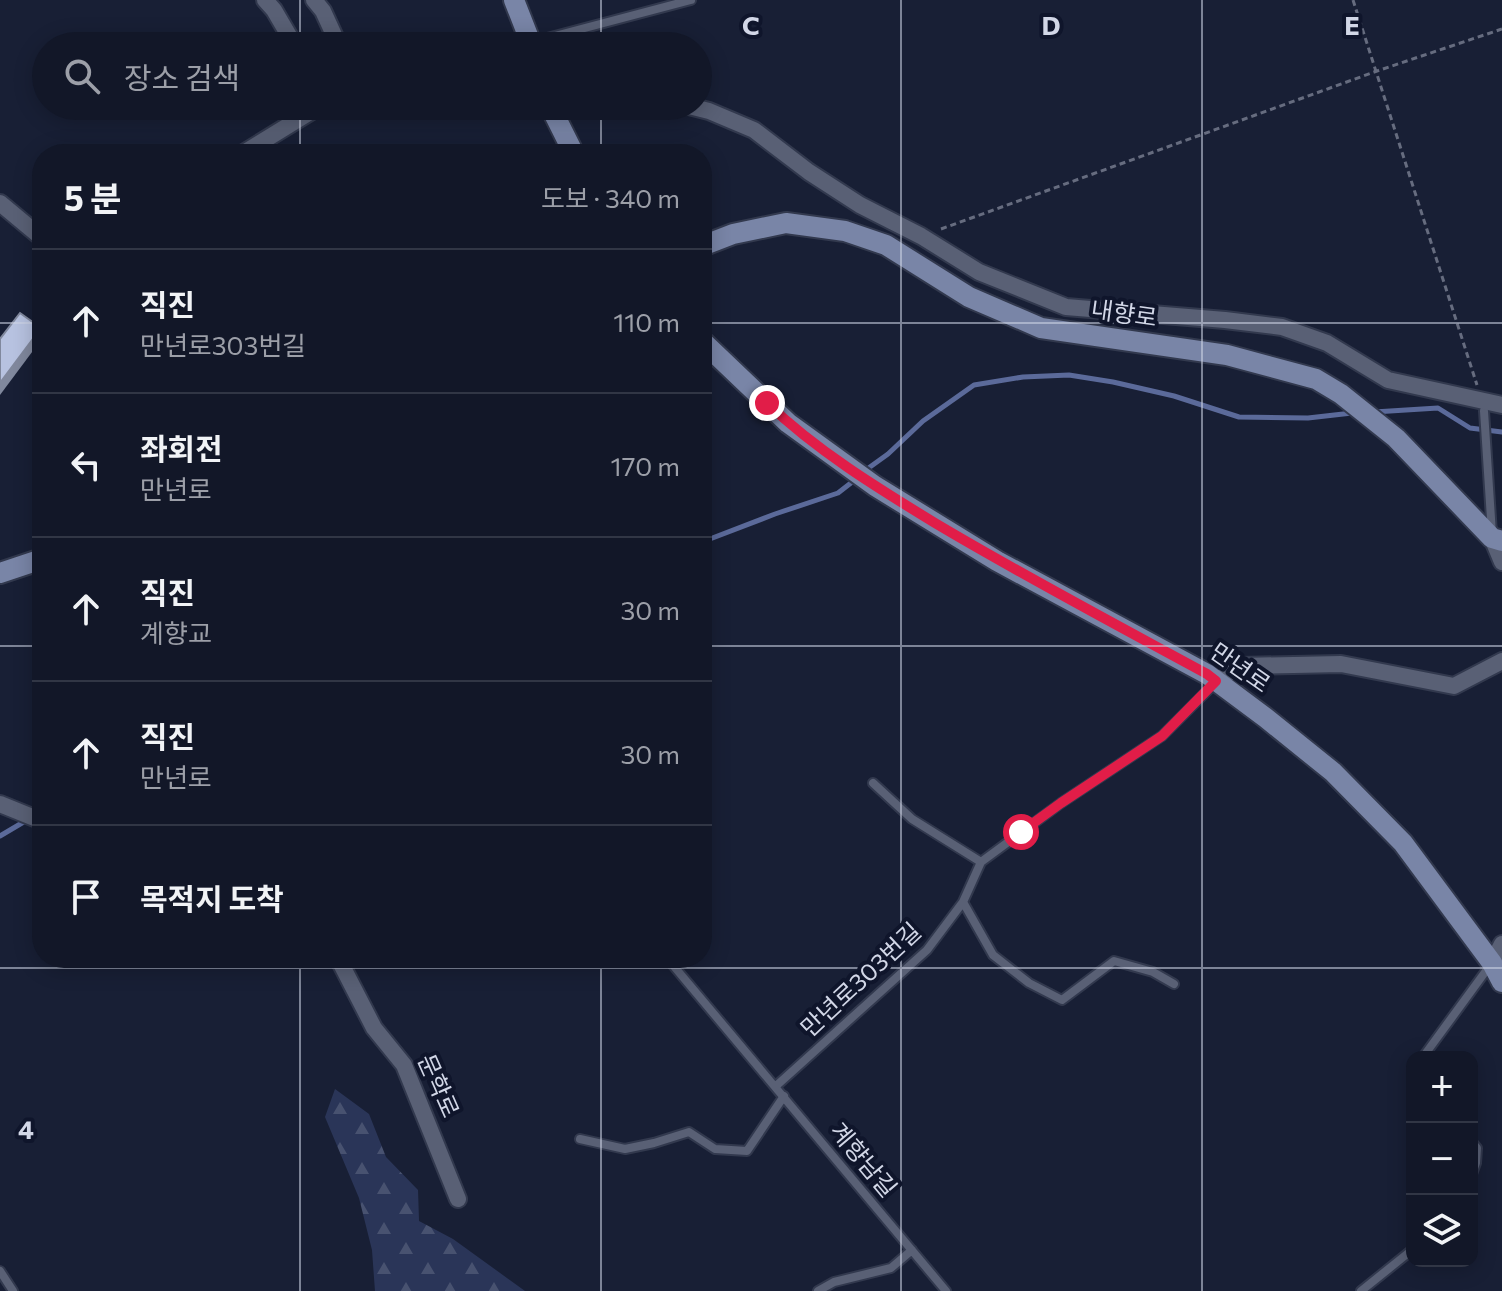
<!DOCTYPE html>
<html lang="ko">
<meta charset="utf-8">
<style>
body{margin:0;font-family:Commissioner,"Noto Sans KR",sans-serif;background:#1b2030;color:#f1f3f6}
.controls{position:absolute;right:24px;bottom:24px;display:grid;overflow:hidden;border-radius:16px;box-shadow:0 4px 20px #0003}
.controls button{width:72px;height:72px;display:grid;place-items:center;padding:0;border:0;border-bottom:2px solid #313645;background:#121728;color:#f1f3f6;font:40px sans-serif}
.stop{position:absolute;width:24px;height:24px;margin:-18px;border:6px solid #e11d48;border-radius:50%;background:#fff}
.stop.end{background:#e11d48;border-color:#fff;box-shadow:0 2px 8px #0008}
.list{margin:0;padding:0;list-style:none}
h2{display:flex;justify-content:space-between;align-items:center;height:104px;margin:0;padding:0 32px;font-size:34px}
h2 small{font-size:26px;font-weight:400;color:#9c9fa8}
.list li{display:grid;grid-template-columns:52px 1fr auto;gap:24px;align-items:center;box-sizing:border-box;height:144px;padding:0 32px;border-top:2px solid #313645}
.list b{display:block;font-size:30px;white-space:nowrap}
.list p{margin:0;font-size:26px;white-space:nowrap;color:#9c9fa8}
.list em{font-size:26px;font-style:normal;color:#9c9fa8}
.icon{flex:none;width:44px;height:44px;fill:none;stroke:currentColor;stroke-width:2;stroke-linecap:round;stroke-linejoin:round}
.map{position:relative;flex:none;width:1502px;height:1291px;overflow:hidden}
.search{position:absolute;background:#121728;box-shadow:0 4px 20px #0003;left:32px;top:32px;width:680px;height:88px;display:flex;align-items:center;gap:20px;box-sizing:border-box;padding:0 28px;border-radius:44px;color:#9c9fa8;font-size:30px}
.panel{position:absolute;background:#121728;box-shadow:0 4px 20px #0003;left:32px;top:144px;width:680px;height:824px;border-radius:32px}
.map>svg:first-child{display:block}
</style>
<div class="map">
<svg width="1502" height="1291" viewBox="0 0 1502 1291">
<defs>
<pattern id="forest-firs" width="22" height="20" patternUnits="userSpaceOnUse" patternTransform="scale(2)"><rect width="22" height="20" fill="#2a3558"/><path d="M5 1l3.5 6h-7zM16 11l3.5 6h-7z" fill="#485270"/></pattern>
</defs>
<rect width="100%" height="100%" fill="#181f35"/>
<path fill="url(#forest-firs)" d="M335 1089 369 1114 386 1157 418 1190 419 1221 453 1239 525 1291H375L372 1250 359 1198 325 1117Z"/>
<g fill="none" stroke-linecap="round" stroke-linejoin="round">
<path stroke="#5b6a9a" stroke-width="5" d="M1374 412 1438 408 1470 428 1502 432
M863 472 888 454 923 421 974 385 1023 377 1069 375 1113 382 1174 396 1239 417 1308 418 1352 413
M702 542 775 514 838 493 856 479
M0 836 27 820"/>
<defs>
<path id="lane" d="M532 42 691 0
M1484 411 1492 534
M873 783 912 819 981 862
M963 902 993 955 1029 983 1062 1000 1114 961 1153 972 1174 984
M667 958 946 1291
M1423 1057 1491 964
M776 1086 927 950 963 902 981 862 1061 803 1162 736 1216 682
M580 1139 625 1149 654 1143 689 1132 715 1149 747 1151 784 1096
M1472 1142 1477 1148 1476 1163 1472 1174
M0 1271 13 1291
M818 1291 834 1282 891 1268 912 1250
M1361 1291 1412 1250"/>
<path id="street" d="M265 0 274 10 295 46
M314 0 323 11 339 46
M689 106 709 111 754 130 809 172 860 205 921 236 979 272 1066 307 1225 320 1282 327 1327 343 1388 380 1502 405
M242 154 320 106
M0 203 42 238
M1492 538 1502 562
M1216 681 1240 666 1341 664 1454 686 1502 661
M0 804 42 821
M338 958 374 1028 404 1065 458 1199
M1492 963 1502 944"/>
<path id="secondary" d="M514 0 532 46
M550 106 574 154
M702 246 733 234 786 223 845 231 886 245 969 297 1041 328 1227 355 1316 379 1341 394 1396 438 1492 538 1502 541
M702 341 788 423 875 486 997 561 1207 674 1266 718 1333 772 1403 843 1492 963 1502 982
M0 573 42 559"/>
</defs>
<use href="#lane" stroke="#32394e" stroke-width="12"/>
<use href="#street" stroke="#32394e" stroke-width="20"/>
<use href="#secondary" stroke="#32394e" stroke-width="24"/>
<path stroke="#666c7f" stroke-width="3" stroke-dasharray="6 4" stroke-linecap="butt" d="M1353 0 1477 385
M941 229 1377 71 1502 29"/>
<use href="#lane" stroke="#596075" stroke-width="8"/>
<use href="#street" stroke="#596075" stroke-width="16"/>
<use href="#secondary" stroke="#7985a7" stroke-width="20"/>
</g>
<path fill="#80889d" d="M41 328V340L0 395V383Z"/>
<path fill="#b7c2e0" stroke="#80889d" stroke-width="2" d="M20 313 41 328 0 383V339Z"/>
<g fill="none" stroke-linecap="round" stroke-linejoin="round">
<path stroke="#e11d48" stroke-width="10" d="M767 403C816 450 876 487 935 523 1024 576 1115 624 1207 674L1216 681 1162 736 1061 803 1021 832"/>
</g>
<path fill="none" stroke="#d2d7e7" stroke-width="2" stroke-opacity="0.55" d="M300 0V46M601 0V46M901 0V1291M1202 0V1291M300 106V154M601 106V154M0 323H42M702 323H1502M0 646H42M702 646H1502M300 958V1291M601 958V1291M0 968H1502"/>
<g text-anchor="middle" stroke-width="8" stroke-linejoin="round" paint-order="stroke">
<g font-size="24" fill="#d2d7e7" stroke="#0f152b">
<text transform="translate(1124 314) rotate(8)" y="8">내향로</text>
<text transform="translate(1240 668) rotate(35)" y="8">만년로</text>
<text transform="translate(861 980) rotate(-43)" y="8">만년로303번길</text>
<text transform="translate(438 1086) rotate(66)" y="8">문학로</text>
<text transform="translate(863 1160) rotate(50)" y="8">계향남길</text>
</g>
</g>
<g font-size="26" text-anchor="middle" font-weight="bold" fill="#d2d7e7" stroke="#0f152b" stroke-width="8" stroke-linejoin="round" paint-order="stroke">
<text x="751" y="35">C</text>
<text x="1051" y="35">D</text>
<text x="1352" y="35">E</text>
<text x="26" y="1139">4</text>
</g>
</svg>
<div class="controls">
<button>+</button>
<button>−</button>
<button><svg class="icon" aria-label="layers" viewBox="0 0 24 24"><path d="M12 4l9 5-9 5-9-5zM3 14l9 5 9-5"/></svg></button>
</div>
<div class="stop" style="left:1021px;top:832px"></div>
<div class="stop end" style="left:767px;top:403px"></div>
<div class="search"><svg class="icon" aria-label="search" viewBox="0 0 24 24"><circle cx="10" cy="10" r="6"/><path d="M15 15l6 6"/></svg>장소 검색</div>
<section class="panel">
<h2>5 분<small>도보 · 340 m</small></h2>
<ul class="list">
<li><svg class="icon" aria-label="ahead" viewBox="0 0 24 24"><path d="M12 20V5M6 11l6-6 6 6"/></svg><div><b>직진</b><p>만년로303번길</p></div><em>110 m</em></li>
<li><svg class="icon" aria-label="left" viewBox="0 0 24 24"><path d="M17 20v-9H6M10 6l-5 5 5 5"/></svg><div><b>좌회전</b><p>만년로</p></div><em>170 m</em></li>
<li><svg class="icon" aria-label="ahead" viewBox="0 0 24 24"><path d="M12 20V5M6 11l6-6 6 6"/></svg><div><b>직진</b><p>계향교</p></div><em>30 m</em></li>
<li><svg class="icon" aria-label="ahead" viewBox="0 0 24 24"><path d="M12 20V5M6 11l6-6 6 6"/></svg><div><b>직진</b><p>만년로</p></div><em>30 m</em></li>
<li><svg class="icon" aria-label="arrive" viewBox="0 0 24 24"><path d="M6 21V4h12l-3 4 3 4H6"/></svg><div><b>목적지 도착</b></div></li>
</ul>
</section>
</div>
